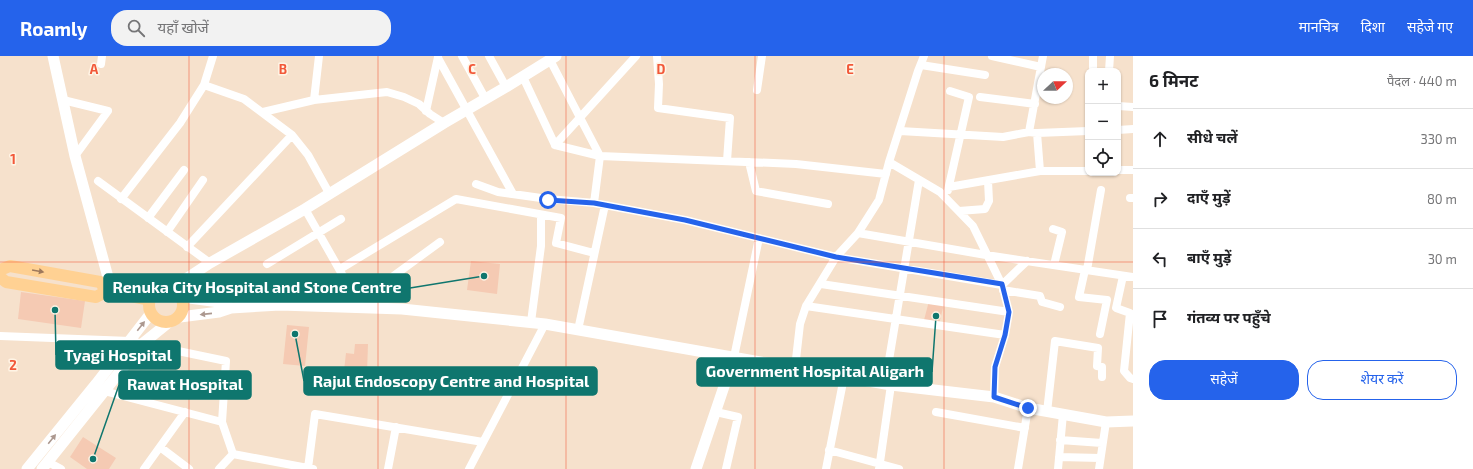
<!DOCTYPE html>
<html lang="hi">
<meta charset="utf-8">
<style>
body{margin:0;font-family:"Exo 2","Noto Sans Devanagari",sans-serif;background:#f2f2f2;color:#202124}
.controls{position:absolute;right:12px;top:12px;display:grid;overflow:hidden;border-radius:8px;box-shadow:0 1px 3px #0004}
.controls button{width:36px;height:36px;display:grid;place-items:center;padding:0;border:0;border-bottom:1px solid #e0e0e0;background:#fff;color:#202124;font:20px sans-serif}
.compass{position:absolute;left:1037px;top:12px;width:36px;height:36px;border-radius:50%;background:#fff;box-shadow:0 1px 3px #0004;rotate:68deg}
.stop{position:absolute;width:12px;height:12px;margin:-9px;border:3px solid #2563eb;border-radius:50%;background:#fff}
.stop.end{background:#2563eb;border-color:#fff;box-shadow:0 1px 4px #0008}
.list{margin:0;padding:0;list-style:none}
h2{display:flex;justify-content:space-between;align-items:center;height:52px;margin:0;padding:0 16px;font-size:17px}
h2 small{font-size:13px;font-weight:400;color:#757577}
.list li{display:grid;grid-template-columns:26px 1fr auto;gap:12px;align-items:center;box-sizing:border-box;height:60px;padding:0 16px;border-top:1px solid #e0e0e0}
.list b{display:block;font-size:15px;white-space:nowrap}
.list em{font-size:13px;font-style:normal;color:#757577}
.actions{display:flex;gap:8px;padding:12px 16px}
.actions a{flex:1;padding:9px 0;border:1px solid #2563eb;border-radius:16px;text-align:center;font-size:14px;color:#2563eb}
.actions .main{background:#2563eb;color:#fff}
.icon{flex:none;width:22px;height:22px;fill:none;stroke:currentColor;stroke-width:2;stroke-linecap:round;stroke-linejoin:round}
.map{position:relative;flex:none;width:1133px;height:413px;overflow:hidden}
header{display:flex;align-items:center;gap:24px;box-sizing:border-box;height:56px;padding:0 20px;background:#2563eb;color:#fff}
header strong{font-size:19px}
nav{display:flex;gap:22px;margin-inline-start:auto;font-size:14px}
.search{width:280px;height:36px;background:#f2f2f2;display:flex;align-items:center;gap:10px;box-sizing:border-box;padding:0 14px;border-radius:16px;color:#757577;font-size:15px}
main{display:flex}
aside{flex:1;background:#fff}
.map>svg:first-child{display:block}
</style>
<header>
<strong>Roamly</strong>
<div class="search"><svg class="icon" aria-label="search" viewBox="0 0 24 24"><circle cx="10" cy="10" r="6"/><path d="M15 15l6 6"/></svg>यहाँ खोजें</div>
<nav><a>मानचित्र</a><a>दिशा</a><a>सहेजे गए</a></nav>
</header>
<main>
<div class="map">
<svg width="1133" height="413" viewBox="0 0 1133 413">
<rect width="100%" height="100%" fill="#fef0de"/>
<path fill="#f6e1cc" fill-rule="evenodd" d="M0 0H1133V413H0ZM1088 15H1118V117H1088ZM1043 18H1067V42H1043Z"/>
<path fill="#f5cab3" d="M471 205 500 208 497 238 467 234Z
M21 236 85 245 81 272 18 263Z
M929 245 944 248 939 268 924 264Z
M287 269 309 271 305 310 283 308Z
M355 288H368L367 317 344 315 346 297 354 298Z
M83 381 116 402 109 413H87L70 401Z"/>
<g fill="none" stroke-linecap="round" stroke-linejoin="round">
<path stroke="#fff" stroke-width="8" d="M319 0 314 44 387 36 404 41 419 48 430 58 444 67
M462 0 485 42
M489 0 506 31
M657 0 659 28 658 52 730 62 727 105
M992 0 1041 11
M438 2 513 138
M550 4 600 100 594 147
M101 8 102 0
M921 9 985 19
M1093 15V0
M1109 15 1110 0
M523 21 555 89 636 0
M204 29 244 43 292 79 308 99 329 137
M757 34 762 0
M980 41 1035 48
M63 44 108 55 75 100
M1118 50 1133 51
M426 55 438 1
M263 56 314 44
M1118 74 1133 73
M900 75 1003 81 1029 76 1037 77 1088 75
M1029 76 1043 0
M1037 77 1040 115
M555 89 600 100 796 108 886 118
M749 106 756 135 828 148
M889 106 940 136 973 170 1002 229 1009 256 1005 279 995 311 994 341
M1118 114H1133
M98 125 210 207
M476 128 498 136 548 143 594 147 685 164 836 201 1002 229 1027 205
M949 131 1040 115H1088
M948 134 969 41 950 35
M1130 142H1133
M121 143 180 67 204 29 213 0
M305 153 347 227
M959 155 985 153 989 145 988 125
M148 162 184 114
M1053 173 1062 176 1054 209
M167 176 203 124
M858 177 986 199 1133 221
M187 191 292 79
M267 208 341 163
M340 213 456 143 561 162 556 187 594 197
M1085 214 1079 241 1107 244 1100 278
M1087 214 1101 134
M1123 220 1116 252 1130 257 1124 315 1130 322 1133 323
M821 228 1009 256
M1003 234 1040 240 1042 246 1060 251
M806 250 1005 279
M351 251 440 186
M531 266 541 190V159
M578 274 605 149
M0 280 130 285 226 305 222 366
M734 301 759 182
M795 312 800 268 806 250 836 201 858 177 879 144 889 106 918 15 924 0
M885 328 919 124
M104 335 222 366 233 398 313 413
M716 356 738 361 726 413
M936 356 1025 372
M1047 356 1055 285 1098 292 1097 310 1102 311V321
M1060 384 1102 387
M160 391 189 413
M829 394 899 413
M1059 401 1100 402
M48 406 61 413
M308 412 315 358 483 386
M144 413 185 356
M219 413 233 398
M388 413 396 371
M469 413 545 268
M826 413 844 321
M879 413 891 329
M1018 413 1028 352
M1058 413 1063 358
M1099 413 1106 366"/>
<path stroke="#fff" stroke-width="11" d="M53 0 75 100 112 236
M172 232 210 207 305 153 444 67 506 31 556 0
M182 241 219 246 231 252
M180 261 219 256 231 252 280 249 402 253 545 268 891 329 994 341 1028 352 1106 366 1133 365
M27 413 96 328 151 257
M42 413 142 288 168 267
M696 413 734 301"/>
<path stroke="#ffd193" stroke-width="12" d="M0 214 10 210 100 226 107 235
M0 221 6 226 96 241 107 235 149 244
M149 249a17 17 0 1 1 34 0a17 17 0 1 1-34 0Z"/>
</g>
<defs><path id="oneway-solid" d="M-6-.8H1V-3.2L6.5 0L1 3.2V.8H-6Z"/></defs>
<use fill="#9e795c" href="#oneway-solid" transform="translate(38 215) rotate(10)"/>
<g fill="#ac988f">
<use href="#oneway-solid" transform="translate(206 258) rotate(174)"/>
<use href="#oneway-solid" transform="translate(141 270) rotate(-52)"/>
<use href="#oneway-solid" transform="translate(52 383) rotate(-51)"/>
</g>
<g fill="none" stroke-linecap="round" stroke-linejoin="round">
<path stroke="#2563eb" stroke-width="5" d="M548 144 594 147 685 164 836 201 1002 228 1009 256 1005 279 995 311 994 341 1028 352"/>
</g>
<path fill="none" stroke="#f25839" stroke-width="1" stroke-opacity="0.55" d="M189 0V413M378 0V413M566 0V413M755 0V413M944 0V413M0 206H1133"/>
<g font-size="13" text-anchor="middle" font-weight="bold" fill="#f25839" stroke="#fff4e5" stroke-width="3" stroke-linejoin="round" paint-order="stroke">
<text x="94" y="18">A</text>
<text x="283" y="18">B</text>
<text x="472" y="18">C</text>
<text x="661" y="18">D</text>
<text x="850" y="18">E</text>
<text x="13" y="108">1</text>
<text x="13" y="314">2</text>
</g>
<path fill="none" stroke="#0f766e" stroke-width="1.5" d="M484 220L410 232M55 254L56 299M936 260L932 316M295 278L304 325M93 403L119 329"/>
<g fill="#0f766e" stroke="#fff4e5" stroke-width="1.5">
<circle cx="484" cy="220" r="4"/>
<circle cx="55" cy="254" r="4"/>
<circle cx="936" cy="260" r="4"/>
<circle cx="295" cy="278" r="4"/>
<circle cx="93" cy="403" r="4"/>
</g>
<g fill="#0f766e" stroke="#0f766e" stroke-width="1.5">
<rect x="104" y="218" width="306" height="28" rx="4"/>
<rect x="56" y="285" width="124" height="28" rx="4"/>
<rect x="697" y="302" width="235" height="28" rx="4"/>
<rect x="304" y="311" width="293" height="28" rx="4"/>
<rect x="119" y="315" width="132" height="28" rx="4"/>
</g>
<g font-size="16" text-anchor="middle" font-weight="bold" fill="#fff">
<text x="257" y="237">Renuka City Hospital and Stone Centre</text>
<text x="118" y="305">Tyagi Hospital</text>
<text x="815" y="321">Government Hospital Aligarh</text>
<text x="451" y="331">Rajul Endoscopy Centre and Hospital</text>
<text x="185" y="334">Rawat Hospital</text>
</g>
</svg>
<div class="controls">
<button>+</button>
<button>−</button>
<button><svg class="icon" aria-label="locate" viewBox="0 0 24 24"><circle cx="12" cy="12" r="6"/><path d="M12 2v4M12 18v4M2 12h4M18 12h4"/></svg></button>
</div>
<svg class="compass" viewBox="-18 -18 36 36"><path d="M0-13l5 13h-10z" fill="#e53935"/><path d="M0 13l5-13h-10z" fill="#757577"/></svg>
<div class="stop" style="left:548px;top:144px"></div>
<div class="stop end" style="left:1028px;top:352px"></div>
</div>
<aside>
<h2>6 मिनट<small>पैदल · 440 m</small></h2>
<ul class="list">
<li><svg class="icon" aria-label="ahead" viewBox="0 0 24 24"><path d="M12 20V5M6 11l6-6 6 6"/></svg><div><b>सीधे चलें</b></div><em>330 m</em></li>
<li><svg class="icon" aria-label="right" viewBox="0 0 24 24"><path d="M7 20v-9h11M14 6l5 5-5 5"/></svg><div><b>दाएँ मुड़ें</b></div><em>80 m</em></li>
<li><svg class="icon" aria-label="left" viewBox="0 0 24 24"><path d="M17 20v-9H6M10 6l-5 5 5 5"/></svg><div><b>बाएँ मुड़ें</b></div><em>30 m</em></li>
<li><svg class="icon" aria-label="arrive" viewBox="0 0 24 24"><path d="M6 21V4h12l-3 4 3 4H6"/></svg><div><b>गंतव्य पर पहुँचे</b></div></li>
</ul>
<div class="actions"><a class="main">सहेजें</a><a>शेयर करें</a></div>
</aside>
</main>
